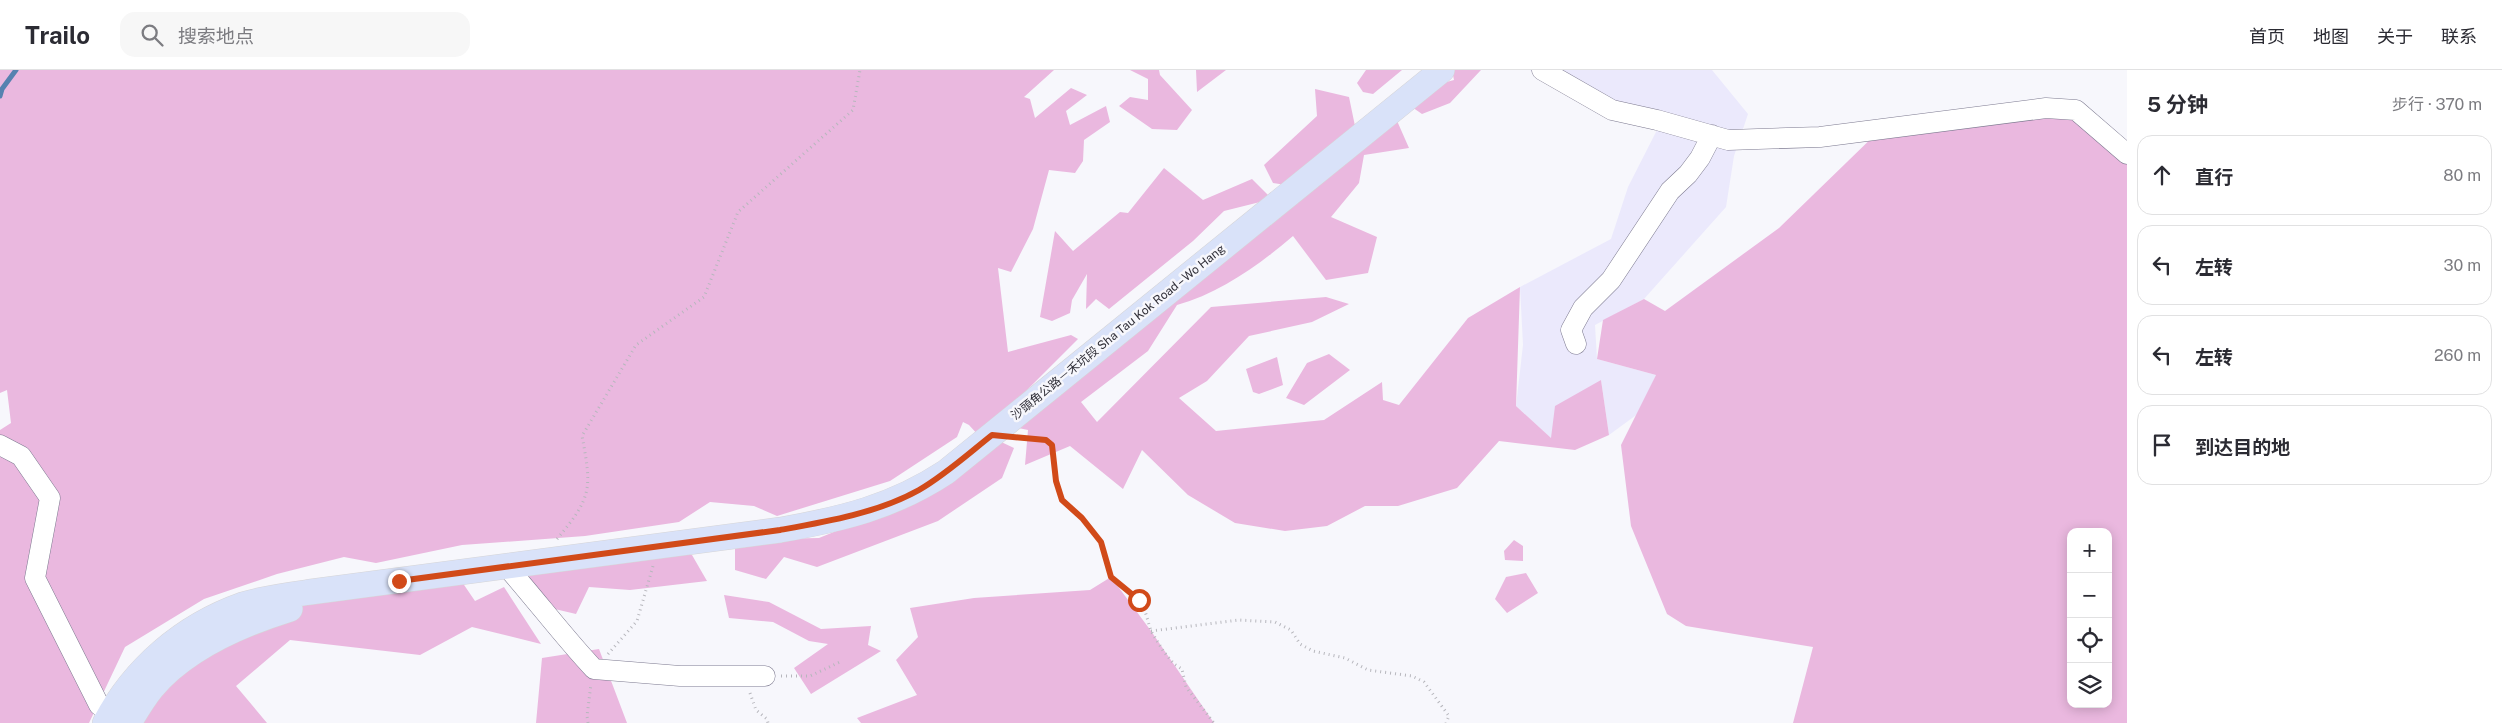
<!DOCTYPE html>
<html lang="zh">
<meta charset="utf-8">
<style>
body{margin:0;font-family:"Public Sans","Noto Sans SC",sans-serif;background:#f7f7f7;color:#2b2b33}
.controls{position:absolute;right:15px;bottom:15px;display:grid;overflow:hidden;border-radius:10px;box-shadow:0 2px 12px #0003}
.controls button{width:45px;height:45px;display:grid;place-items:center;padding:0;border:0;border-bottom:1px solid #e1e1e2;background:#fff;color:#2b2b33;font:25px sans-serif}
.stop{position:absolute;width:15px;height:15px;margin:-11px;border:4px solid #d14a19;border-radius:50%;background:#fff}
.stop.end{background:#d14a19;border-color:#fff;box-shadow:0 1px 5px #0008}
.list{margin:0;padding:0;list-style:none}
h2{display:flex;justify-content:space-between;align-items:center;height:65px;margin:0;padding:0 20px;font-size:21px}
h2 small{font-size:16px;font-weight:400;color:#7c7c81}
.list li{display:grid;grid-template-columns:32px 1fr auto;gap:15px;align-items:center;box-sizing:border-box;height:80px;margin:0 10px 10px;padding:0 10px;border:1px solid #e1e1e2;border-radius:15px}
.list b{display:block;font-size:19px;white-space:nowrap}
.list em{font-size:16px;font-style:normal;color:#7c7c81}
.icon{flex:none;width:28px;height:28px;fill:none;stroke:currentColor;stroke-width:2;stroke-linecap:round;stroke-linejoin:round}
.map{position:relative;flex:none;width:2127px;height:653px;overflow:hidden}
header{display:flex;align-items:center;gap:30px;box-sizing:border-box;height:70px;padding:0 25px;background:#fff;border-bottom:1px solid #e1e1e2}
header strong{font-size:24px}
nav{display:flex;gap:28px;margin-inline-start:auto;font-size:18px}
.search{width:350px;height:45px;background:#f7f7f7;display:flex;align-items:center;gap:12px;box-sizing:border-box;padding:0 18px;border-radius:15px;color:#7c7c81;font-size:19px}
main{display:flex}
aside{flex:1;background:#fff}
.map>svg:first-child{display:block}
</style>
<header>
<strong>Trailo</strong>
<div class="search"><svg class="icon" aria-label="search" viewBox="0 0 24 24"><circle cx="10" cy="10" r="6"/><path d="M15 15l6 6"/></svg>搜索地点</div>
<nav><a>首页</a><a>地图</a><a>关于</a><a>联系</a></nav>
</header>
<main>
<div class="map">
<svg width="2127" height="653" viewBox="0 0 2127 653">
<rect width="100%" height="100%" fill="#f7f7fc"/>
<path fill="#ebe9fc" d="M1530 0H1712L1748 44 1734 86 1726 137 1644 229 1595 255 1597 289 1656 305 1639 343 1609 365 1601 310 1556 373 1516 336 1523 275 1520 217 1611 169 1628 117 1657 60 1598 44Z"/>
<path fill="#eab8df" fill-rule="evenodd" d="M0 0H1054L1024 27 1030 29 1035 48 1071 18 1087 25 1066 41 1070 55 1106 36 1110 52 1084 70 1083 91 1075 103 1049 100 1033 159 1011 202 998 198 1008 282 1071 265 1078 269 980 367 969 355 963 352 957 367 890 411 777 446 754 436 710 432 679 452 585 466 462 475 376 493 344 487 277 504 204 529 125 577 89 653H0V360L11 353 7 320 0 323Z
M1130 0H1159L1160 5 1192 40 1177 60 1152 59 1119 36 1130 27 1148 30V9Z
M1196 0H1226L1197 22Z
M1366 0H1402L1373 24 1363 22 1357 13Z
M1452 0H1481L1450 33 1422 44 1409 35 1439 14 1454 10Z
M1315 19 1349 27 1355 56 1286 115 1273 113 1264 95 1317 46Z
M2076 40 2127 88V653H1793L1813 577 1686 556 1667 544 1631 456 1621 375 1656 305 1597 289 1603 250 1644 229 1665 241 1779 158 1881 59ZM2071 462H2108V634H2071Z
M1394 44 1409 78 1364 85 1359 113 1331 147 1377 167 1368 203 1326 210 1293 166C1259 195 1220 223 1177 235L1148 281 1081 332 1097 352 1211 237 1326 227 1349 234 1312 252 1249 266 1207 311 1179 328 1216 361 1324 350 1382 312 1383 330 1399 335 1468 248 1520 217 1516 336 1551 368 1555 336 1601 310 1609 365 1575 380 1499 371 1457 418 1398 436H1365L1327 456 1285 461 1235 453 1188 425 1142 380 1123 419 1070 376 1025 395 1028 360 1013 357Z
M1164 98 1203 130 1252 109 1272 129 1224 141 1193 171 1109 239 1096 229 1086 239 1087 204 1072 230 1070 243 1052 251 1040 247 1055 161 1073 181 1120 142 1128 143Z
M1329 284 1350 300 1304 335 1286 328 1307 293Z
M1277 287 1283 315 1259 324 1253 322 1246 299Z
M997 370 1014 378 1002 408 938 451 817 497 784 487 766 509 735 500V470L819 468 851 455Z
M1514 470 1523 476V491L1505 490 1504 481Z
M554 482 692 485 707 511 630 520 589 517 576 544 542 536 529 506Z
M1526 503 1538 523 1507 543 1495 529 1506 507Z
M1111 507 1151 561 1214 653H861L857 648 917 625 896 590 918 567 910 538 974 528 1090 520Z
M460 509 475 531 504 517 541 574 472 557 420 585 290 570 236 616 267 653H117L235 546Z
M724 525 769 532 821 559 871 556 868 575 881 581 811 624 794 598 828 574 809 571 773 552 729 548Z
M599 579 627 653H536L542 588Z"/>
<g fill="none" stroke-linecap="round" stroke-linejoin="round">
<path stroke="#5682b0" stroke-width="5" d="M0 26 2 19 16 0"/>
<defs>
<path id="minor" d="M1542 0 1612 40 1657 50 1728 70 1820 67 2046 38 2076 40 2127 84
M1576 274 1571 260 1583 238 1611 210 1670 121 1688 104 1700 88 1712 65
M0 375 21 386 50 428 35 508 99 635 122 650
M507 497C537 531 563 566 594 599L680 606H765"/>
<path id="major" d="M105 653C134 598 183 556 242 535 264 528 288 525 310 522L780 460C842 449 893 437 946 402L1442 0
M129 653C136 641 143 629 152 618 185 579 242 554 290 539"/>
</defs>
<use href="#minor" stroke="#7d7a90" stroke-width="21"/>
<use href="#major" stroke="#d6d5d7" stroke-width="26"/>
<path stroke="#b7b7bd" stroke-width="3" stroke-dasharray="1 4" stroke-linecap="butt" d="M1020 367 1046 370 1052 375 1057 411 1062 429 1082 448 1101 472 1111 507 1139 530 1145 541 1151 561 1164 582 1174 594 1182 599 1186 617 1214 653
M557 469C592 427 592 419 582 366L636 275 704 227 738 142 853 40 860 0
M1151 561 1239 550 1275 552 1291 560 1300 574 1313 581 1345 588 1368 600 1412 606 1424 612 1449 646 1446 653
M608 584 637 551 653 496
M781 606H810L840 592
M750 623 756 640 767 649 768 653
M588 653 587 646 591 614"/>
<use href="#minor" stroke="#fff" stroke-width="20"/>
<use href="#major" stroke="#d9e2f9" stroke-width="25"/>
</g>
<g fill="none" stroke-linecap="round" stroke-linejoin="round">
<path stroke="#d14a19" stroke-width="6" d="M399 511 780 460C825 452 878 443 919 420 945 405 968 384 992 365L1046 370 1052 375 1056 411 1062 430 1082 448 1101 472 1111 507 1139 530"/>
</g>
<g text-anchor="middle" stroke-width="5" stroke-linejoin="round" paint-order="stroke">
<g font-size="12" fill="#302f38" stroke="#f7f7fc">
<text transform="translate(1118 262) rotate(-39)" y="4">沙頭角公路－禾坑段 Sha Tau Kok Road – Wo Hang</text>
</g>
</g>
</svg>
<div class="controls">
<button>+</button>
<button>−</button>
<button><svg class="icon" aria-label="locate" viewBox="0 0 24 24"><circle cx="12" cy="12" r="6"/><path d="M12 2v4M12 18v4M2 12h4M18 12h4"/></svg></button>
<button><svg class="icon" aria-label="layers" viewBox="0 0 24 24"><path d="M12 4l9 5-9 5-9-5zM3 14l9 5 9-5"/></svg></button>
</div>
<div class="stop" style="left:1139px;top:530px"></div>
<div class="stop end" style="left:399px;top:511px"></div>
</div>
<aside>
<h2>5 分钟<small>步行 · 370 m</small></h2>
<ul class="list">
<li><svg class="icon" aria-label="ahead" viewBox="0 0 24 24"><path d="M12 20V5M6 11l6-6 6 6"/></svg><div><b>直行</b></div><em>80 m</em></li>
<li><svg class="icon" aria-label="left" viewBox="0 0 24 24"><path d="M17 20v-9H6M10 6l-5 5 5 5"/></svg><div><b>左转</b></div><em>30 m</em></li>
<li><svg class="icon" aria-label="left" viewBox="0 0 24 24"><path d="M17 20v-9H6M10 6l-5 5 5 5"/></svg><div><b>左转</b></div><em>260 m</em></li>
<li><svg class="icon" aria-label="arrive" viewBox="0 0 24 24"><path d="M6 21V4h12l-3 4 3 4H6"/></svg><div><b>到达目的地</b></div></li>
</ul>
</aside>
</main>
